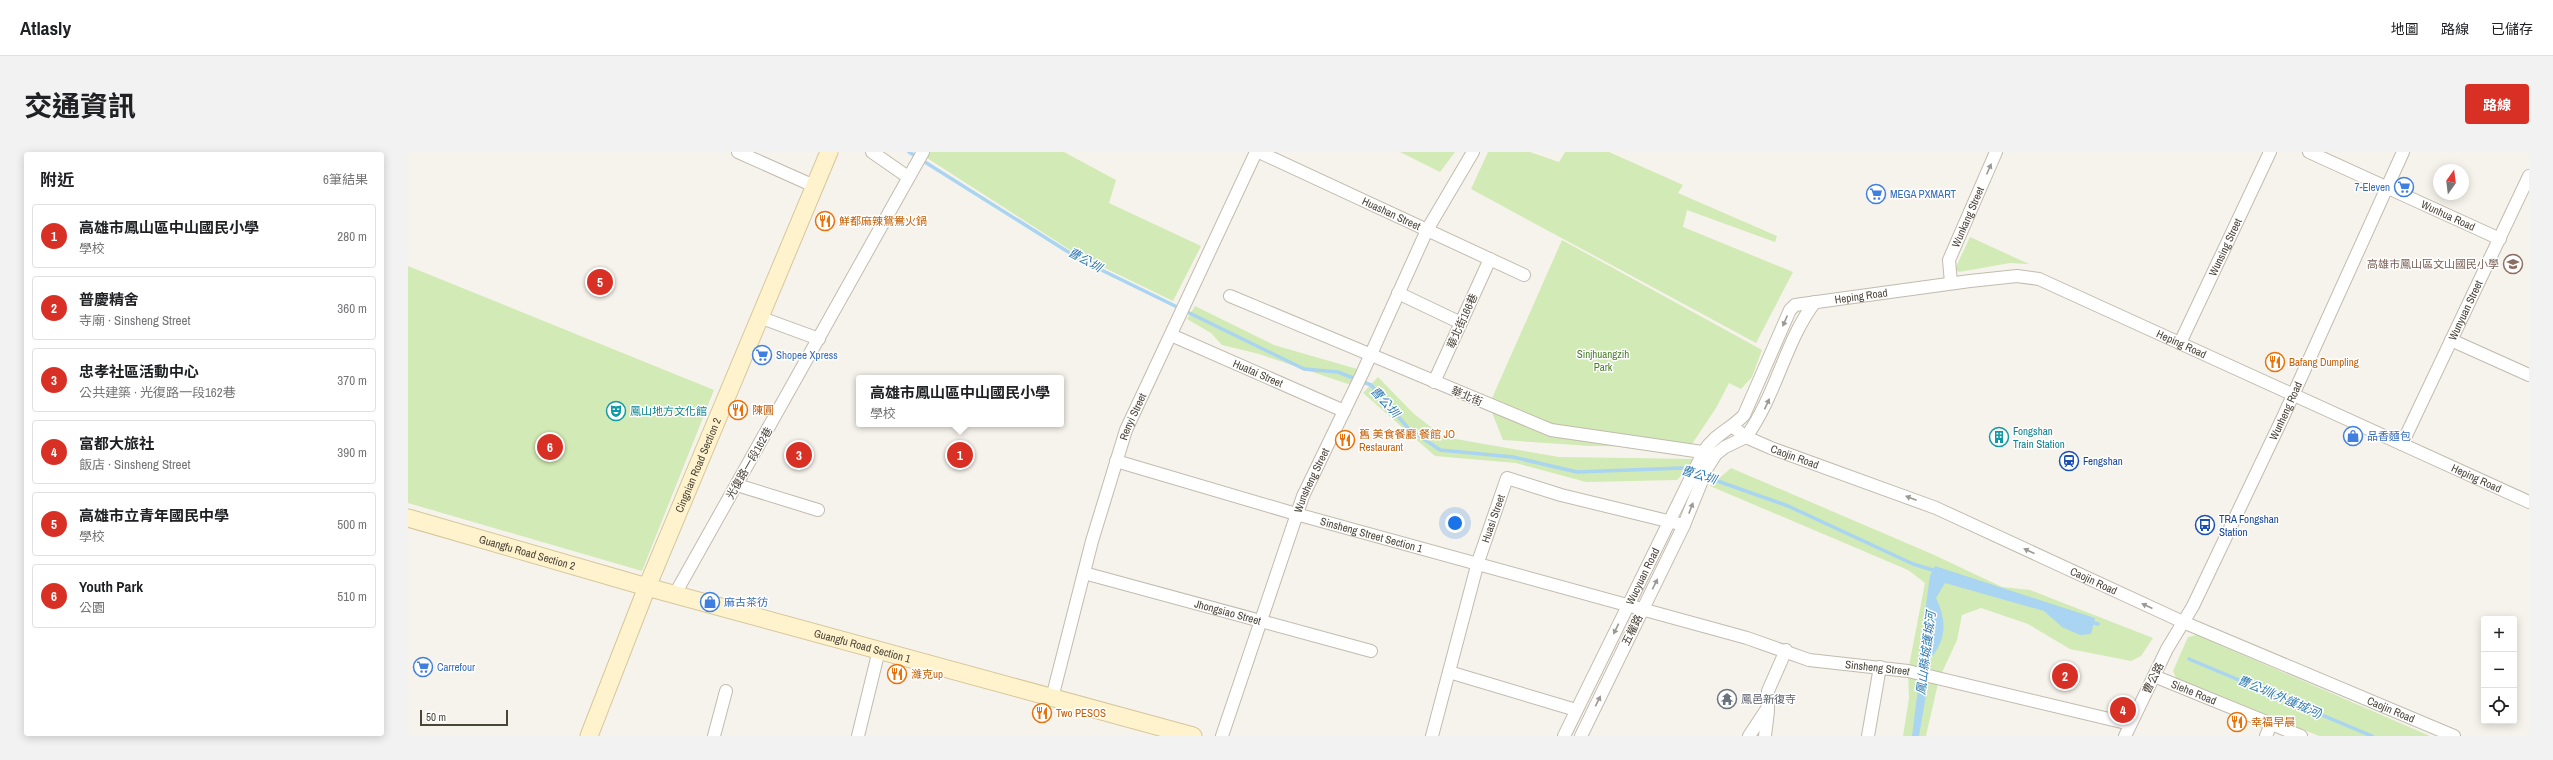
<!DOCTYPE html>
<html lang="zh-TW">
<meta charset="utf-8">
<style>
body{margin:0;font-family:"Archivo Narrow","Noto Sans TC",sans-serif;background:#f2f2f2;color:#202124}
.controls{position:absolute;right:12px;bottom:12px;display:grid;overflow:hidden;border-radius:4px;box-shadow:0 2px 10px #0003}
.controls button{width:36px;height:36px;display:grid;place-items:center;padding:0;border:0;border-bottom:1px solid #e0e0e0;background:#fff;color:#202124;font:20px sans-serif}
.compass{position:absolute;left:2025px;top:12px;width:36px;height:36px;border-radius:50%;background:#fff;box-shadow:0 2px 10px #0003;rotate:14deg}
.scale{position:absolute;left:12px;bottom:10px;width:88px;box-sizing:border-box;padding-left:4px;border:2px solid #4b4439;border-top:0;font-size:11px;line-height:14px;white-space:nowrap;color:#4b4439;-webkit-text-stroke:3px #fff;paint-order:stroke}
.you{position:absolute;left:1047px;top:371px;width:14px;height:14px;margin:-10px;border:3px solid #fff;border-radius:50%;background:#1a73e8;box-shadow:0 0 0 6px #1a73e833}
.badge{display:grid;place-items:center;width:26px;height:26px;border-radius:50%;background:#d93025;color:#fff;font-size:13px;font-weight:700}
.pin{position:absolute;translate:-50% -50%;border:2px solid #fff;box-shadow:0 1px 4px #0006}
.popup{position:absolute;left:448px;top:223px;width:208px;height:52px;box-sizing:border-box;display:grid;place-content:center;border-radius:4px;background:#fff;filter:drop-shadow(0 1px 3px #0005);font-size:13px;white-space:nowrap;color:#757577}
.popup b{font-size:15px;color:#202124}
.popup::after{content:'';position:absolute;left:50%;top:100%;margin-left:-8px;border:8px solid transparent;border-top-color:#fff}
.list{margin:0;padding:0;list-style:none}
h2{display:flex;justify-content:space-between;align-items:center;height:52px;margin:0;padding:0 16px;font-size:17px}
h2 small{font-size:13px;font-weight:400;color:#757577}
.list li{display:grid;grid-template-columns:26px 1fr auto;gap:12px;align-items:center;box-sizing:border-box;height:64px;margin:0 8px 8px;padding:0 8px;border:1px solid #e0e0e0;border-radius:4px}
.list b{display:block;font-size:15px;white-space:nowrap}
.list p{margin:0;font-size:13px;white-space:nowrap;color:#757577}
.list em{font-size:13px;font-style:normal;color:#757577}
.icon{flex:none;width:22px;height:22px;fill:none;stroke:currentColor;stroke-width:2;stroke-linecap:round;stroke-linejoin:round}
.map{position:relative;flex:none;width:2121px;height:584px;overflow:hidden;border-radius:4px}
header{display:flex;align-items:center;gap:24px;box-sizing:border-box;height:56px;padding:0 20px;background:#fff;border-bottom:1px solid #e0e0e0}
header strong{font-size:19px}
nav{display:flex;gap:22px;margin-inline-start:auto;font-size:14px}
.intro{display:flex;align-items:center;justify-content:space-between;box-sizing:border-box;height:96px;padding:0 24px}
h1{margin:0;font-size:28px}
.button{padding:10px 18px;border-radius:4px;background:#d93025;color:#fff;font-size:14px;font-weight:700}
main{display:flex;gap:24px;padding:0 24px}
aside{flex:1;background:#fff;border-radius:4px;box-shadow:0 2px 10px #0003}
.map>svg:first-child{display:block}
</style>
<header>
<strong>Atlasly</strong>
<nav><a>地圖</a><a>路線</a><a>已儲存</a></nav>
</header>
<div class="intro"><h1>交通資訊</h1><a class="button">路線</a></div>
<main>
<aside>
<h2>附近<small>6筆結果</small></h2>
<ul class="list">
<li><span class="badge">1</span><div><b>高雄市鳳山區中山國民小學</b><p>學校</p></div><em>280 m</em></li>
<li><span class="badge">2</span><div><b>普慶精舍</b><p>寺廟 · Sinsheng Street</p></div><em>360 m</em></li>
<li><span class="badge">3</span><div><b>忠孝社區活動中心</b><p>公共建築 · 光復路一段162巷</p></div><em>370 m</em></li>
<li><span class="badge">4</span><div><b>富都大旅社</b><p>飯店 · Sinsheng Street</p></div><em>390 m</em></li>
<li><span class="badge">5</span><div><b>高雄市立青年國民中學</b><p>學校</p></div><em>500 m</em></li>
<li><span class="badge">6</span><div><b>Youth Park</b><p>公園</p></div><em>510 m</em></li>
</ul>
</aside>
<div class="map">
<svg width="2121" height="584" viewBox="0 0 2121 584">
<rect width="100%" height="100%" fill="#f6f3ec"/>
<path fill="#d2eab5" d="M522 0H656L708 28 701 51 793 94 765 149 670 103 519 6Z
M992 0H1047L1032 20Z
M1080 0H1122L1151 10 1157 0H1201L1275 33 1270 41 1369 84 1367 90 1279 58 1275 75 1385 120 1348 191 1063 37Z
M1562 85 1621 112 1602 111 1551 120 1547 117Z
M1154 88 1354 198 1344 225 1333 237 1321 231 1308 256 1282 295 1182 294 1095 288 1081 253Z
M0 114 306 238 234 419 0 351Z
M787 154 866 193 949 217 943 233 851 202 814 193 803 181 779 167Z
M970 225 1006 262 1036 285 1151 305 1290 307 1269 328 1178 330 1108 311 1027 304 955 241Z
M1323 316 1524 402 1594 435 1622 438 1745 486 1733 504 1723 509 1662 497 1620 472 1573 456 1554 463 1549 488 1531 527 1518 584H1495L1501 546 1500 519 1517 431 1500 418 1302 334Z
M1789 483 2022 584H1911L1768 526 1765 519 1780 485Z"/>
<path fill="#a9d4f2" d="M1527 414 1687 466 1683 482 1672 483 1654 475 1636 459 1537 431 1528 446C1540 471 1538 491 1519 510V521L1509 518 1522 424Z
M1511 529 1520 531 1511 584H1504Z"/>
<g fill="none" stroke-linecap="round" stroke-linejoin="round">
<path stroke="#a9d4f2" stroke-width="3.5" d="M501 0 673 108 896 217 930 220 963 233 1000 276 1032 298 1105 305 1169 320 1274 316 1284 320
M1298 325 1380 354 1505 412 1528 419
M1683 470 1690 472
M1781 507 1964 584"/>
<defs>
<g id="street">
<path d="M330 0 406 34"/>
<path d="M464 0 500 25"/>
<path id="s1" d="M851 0 1116 123"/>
<path id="s2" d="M1901 0 2092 87"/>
<path id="s3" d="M1543 131 1541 108 1588 0"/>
<path d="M990 141 1053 171"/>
<path d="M822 144 1143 278 1308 302"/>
<path d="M351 165 411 187"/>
<path id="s4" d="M763 183 936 259"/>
<path d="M2043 188 2121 223"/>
<path id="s5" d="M1772 191 1862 0"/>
<path d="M1026 230 1082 107"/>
<path id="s6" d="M1325 275 1338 285 1363 296 1528 356 1775 470 2046 584"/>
<path d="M1338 285C1369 242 1377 189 1407 150"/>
<path id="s7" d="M1994 292 2121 24"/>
<path id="s8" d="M708 309 888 362 1339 486 1401 508 1500 519 1722 572"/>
<path d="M329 333 410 358"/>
<path id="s9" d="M676 421 963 499"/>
<path d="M267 442 515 0"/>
<path d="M1041 520 1168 558"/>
<path id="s10" d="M1746 524 1893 584"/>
<path id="s11" d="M644 546 684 389 718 278 848 0"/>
<path d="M306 584 318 539"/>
<path d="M450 584 471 498"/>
<path id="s12" d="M814 584 895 344 954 222 1019 78 1065 0"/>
<path id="s13" d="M1024 584 1070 410 1099 326 1153 343 1276 373"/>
<path id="s14" d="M1156 584 1296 299C1306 283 1323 277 1336 263L1382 158 1387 153 1562 129 1609 124 1631 127 2121 350"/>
<path d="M1173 584 1276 373 1299 316 1308 302 1317 295 1338 285"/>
<path d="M1341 584 1360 555V539L1378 498"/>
<path d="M1357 584 1360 559"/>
<path d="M1460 584 1472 515"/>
<path id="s15" d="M1717 584 1759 497 1785 454 1876 263 1995 0"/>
<path d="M1858 584 1863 572"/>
</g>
<g id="secondary">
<path id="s16" d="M0 366 239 435 785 584"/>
<path id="s17" d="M181 584 239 435 421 0"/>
</g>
</defs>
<use href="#street" stroke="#c2bbae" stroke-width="14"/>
<use href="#secondary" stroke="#d6c79b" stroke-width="19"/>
<use href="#street" stroke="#fff" stroke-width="12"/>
<use href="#secondary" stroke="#fff3cd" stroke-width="17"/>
</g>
<defs><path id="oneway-solid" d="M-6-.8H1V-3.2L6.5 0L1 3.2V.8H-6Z"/></defs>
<g fill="#9c9892">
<use href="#oneway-solid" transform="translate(1581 17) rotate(-66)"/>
<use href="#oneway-solid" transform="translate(1377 169) rotate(113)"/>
<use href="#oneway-solid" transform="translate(1359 252) rotate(-65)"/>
<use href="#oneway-solid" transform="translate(1503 346) rotate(-159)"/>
<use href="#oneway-solid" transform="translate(1283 356) rotate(-69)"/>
<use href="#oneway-solid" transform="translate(1621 399) rotate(-155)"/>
<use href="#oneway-solid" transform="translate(1247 432) rotate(-64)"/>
<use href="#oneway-solid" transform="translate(1739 454) rotate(-155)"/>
<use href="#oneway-solid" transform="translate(1208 477) rotate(116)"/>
<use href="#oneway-solid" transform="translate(1190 549) rotate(-64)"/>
</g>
<defs>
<symbol id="supermarket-ring" viewBox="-11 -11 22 22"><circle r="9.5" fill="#fff" stroke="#3f7fe0" stroke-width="1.5"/><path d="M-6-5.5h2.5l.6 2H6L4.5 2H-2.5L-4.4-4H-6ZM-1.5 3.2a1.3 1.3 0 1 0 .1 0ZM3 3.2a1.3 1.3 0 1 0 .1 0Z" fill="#3f7fe0"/></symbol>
<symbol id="restaurant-ring" viewBox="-11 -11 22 22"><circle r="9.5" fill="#fff" stroke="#e8710a" stroke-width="1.5"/><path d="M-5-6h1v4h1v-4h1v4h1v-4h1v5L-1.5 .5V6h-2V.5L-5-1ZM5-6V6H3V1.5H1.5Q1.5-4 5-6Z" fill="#e8710a"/></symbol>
<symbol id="school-ring" viewBox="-11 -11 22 22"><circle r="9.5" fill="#fff" stroke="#8d6e63" stroke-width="1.5"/><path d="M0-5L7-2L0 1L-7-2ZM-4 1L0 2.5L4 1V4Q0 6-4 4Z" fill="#8d6e63"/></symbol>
<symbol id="theatre-ring" viewBox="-11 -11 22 22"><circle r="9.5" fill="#fff" stroke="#0f9aa8" stroke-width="1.5"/><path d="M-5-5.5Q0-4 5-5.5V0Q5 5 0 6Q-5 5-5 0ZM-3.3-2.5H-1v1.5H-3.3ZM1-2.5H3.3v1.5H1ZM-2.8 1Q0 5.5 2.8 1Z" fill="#0f9aa8"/></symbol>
<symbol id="shop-ring" viewBox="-11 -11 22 22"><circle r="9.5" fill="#fff" stroke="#3f7fe0" stroke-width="1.5"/><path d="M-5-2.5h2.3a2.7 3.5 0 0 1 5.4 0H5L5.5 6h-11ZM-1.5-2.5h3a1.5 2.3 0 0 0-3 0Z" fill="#3f7fe0"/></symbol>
<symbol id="building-ring" viewBox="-11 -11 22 22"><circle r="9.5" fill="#fff" stroke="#0f9aa8" stroke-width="1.5"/><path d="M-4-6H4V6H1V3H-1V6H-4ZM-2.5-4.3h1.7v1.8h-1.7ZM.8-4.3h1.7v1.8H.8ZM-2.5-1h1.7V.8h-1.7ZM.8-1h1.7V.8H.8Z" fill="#0f9aa8"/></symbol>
<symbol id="station-ring" viewBox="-11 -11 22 22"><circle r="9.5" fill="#fff" stroke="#1a4fb4" stroke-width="1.5"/><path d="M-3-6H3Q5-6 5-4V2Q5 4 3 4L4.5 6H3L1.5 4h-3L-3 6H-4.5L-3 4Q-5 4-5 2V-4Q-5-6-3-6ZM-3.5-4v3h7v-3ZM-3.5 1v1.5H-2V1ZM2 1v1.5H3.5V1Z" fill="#1a4fb4"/></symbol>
<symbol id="bus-ring" viewBox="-11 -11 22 22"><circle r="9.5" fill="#fff" stroke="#1a4fb4" stroke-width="1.5"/><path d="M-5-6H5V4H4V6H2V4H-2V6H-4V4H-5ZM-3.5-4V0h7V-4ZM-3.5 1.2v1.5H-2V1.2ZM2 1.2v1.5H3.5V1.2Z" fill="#1a4fb4"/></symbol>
<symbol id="temple-ring" viewBox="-11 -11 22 22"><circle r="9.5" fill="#fff" stroke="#6b7280" stroke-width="1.5"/><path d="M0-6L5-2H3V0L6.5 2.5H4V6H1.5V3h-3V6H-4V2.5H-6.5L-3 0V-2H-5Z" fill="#6b7280"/></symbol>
</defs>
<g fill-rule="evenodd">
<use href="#supermarket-ring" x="1985" y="24" width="22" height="22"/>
<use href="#supermarket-ring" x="1457" y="31" width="22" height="22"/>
<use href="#restaurant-ring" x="406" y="58" width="22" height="22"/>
<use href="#school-ring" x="2094" y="101" width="22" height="22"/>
<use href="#supermarket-ring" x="343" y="192" width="22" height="22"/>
<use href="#restaurant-ring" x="1856" y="199" width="22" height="22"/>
<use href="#restaurant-ring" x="319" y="247" width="22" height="22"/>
<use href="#theatre-ring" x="197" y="248" width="22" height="22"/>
<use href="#shop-ring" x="1934" y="273" width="22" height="22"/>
<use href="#building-ring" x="1580" y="274" width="22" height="22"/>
<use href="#restaurant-ring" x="926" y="277" width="22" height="22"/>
<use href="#station-ring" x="1650" y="298" width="22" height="22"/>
<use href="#bus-ring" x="1786" y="362" width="22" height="22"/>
<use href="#shop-ring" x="291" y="439" width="22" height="22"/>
<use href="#supermarket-ring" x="4" y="504" width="22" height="22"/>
<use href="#restaurant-ring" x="478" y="511" width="22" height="22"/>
<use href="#temple-ring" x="1308" y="536" width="22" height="22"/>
<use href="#restaurant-ring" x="623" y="550" width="22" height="22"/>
<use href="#restaurant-ring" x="1818" y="559" width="22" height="22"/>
</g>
<g text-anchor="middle" stroke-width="3" stroke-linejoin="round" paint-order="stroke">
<g font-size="11" fill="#366cbe" stroke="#fff" text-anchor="start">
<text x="1982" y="39" text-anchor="end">7-Eleven</text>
<text x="1482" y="46">MEGA PXMART</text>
<text x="368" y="207">Shopee Xpress</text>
<text x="1959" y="288">品香麵包</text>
<text x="316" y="454">麻古茶彷</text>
<text x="29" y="519">Carrefour</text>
</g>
<g font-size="11" fill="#4b4439" stroke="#fff">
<text dy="4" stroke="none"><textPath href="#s1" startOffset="146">Huashan Street</textPath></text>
<text dy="4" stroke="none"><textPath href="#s3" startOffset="70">Wunkang Street</textPath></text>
<text dy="4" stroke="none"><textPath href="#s2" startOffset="153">Wunhua Road</textPath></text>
<text dy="4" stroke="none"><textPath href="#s5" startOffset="106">Wunsing Street</textPath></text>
<text dy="4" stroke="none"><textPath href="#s14" startOffset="560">Heping Road</textPath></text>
<text dy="4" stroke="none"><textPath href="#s7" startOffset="148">Wunyuan Street</textPath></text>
<text transform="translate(1054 169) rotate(-66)" y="4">華北街166巷</text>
<text dy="4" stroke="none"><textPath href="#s14" startOffset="896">Heping Road</textPath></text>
<text dy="4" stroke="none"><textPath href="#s4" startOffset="95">Huatai Street</textPath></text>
<text transform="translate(1059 244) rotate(23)" y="4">華北街</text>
<text dy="4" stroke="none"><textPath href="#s15" startOffset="363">Wunheng Road</textPath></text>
<text dy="4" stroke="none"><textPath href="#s11" startOffset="293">Renyi Street</textPath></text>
<text dy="4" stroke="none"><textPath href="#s6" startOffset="69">Caojin Road</textPath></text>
<text transform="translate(341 311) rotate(-60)" y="4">光復路一段162巷</text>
<text dy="4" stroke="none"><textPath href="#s17" startOffset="292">Cingnian Road Section 2</textPath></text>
<text dy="4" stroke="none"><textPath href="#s14" startOffset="1220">Heping Road</textPath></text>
<text dy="4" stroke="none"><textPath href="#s12" startOffset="271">Wunsheng Street</textPath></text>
<text dy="4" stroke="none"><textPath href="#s13" startOffset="226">Huasi Street</textPath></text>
<text dy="4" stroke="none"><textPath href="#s8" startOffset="266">Sinsheng Street Section 1</textPath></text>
<text dy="4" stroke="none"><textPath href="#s16" startOffset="124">Guangfu Road Section 2</textPath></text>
<text dy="4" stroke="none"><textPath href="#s14" startOffset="178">Wucyuan Road</textPath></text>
<text dy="4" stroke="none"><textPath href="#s6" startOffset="393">Caojin Road</textPath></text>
<text dy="4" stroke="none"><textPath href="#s9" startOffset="149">Jhongsiao Street</textPath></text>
<text transform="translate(1224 478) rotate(-64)" y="4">五權路</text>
<text dy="4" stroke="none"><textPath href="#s16" startOffset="472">Guangfu Road Section 1</textPath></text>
<text dy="4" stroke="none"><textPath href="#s8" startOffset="790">Sinsheng Street</textPath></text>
<text transform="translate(1745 526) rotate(-64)" y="4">曹公路</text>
<text dy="4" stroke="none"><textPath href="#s10" startOffset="43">Siehe Road</textPath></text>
<text dy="4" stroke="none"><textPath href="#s6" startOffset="717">Caojin Road</textPath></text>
</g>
<g font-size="11" fill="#c56008" stroke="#fff" text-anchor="start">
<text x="431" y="73">鮮都麻辣鴛鴦火鍋</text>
<text x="1881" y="214">Bafang Dumpling</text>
<text x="344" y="262">陳圓</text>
<text x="951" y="286">舊 美食餐廳 餐館 JO<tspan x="951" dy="13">Restaurant</tspan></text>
<text x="503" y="526">濰克up</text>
<text x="648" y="565">Two PESOS</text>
<text x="1843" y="574">幸福早晨</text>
</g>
<g font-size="11" fill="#785e54" stroke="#fff" text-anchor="end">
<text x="2091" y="116">高雄市鳳山區文山國民小學</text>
</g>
<g font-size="11" fill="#4a7f2a" stroke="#fff">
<text x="1195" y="206">Sinjhuangzih<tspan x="1195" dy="13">Park</tspan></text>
</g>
<g font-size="11" fill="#0d838f" stroke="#fff" text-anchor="start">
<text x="222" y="263">鳳山地方文化館</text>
<text x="1605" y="283">Fongshan<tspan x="1605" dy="13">Train Station</tspan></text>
</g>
<g font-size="11" fill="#164399" stroke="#fff" text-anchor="start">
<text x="1675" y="313">Fengshan</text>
<text x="1811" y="371">TRA Fongshan<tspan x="1811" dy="13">Station</tspan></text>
</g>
<g font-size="11" fill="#5b616d" stroke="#fff" text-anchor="start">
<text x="1333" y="551">鳳邑新復寺</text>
</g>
<g font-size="12" font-style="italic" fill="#2e7ab2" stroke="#fff">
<text transform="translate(677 108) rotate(29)" y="4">曹公圳</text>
<text transform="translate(977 250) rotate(48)" y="4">曹公圳</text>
<text transform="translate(1291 323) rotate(17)" y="4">曹公圳</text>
<text transform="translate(1518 501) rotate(-83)" y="4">鳳山縣城護城河</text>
<text transform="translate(1872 545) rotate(23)" y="4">曹公圳(外護城河)</text>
</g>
</g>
</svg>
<div class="controls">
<button>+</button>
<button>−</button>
<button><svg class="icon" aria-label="locate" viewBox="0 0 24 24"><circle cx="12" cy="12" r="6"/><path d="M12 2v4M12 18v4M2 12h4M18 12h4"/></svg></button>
</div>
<svg class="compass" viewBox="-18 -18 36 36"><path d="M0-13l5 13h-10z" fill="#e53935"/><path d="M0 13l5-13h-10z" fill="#757577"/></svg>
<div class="scale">50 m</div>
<div class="you"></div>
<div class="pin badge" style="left:552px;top:303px">1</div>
<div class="popup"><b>高雄市鳳山區中山國民小學</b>學校</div>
<div class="pin badge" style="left:1657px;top:524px">2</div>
<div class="pin badge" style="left:391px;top:303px">3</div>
<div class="pin badge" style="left:1715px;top:558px">4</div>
<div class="pin badge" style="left:192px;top:130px">5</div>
<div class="pin badge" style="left:142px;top:295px">6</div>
</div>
</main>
